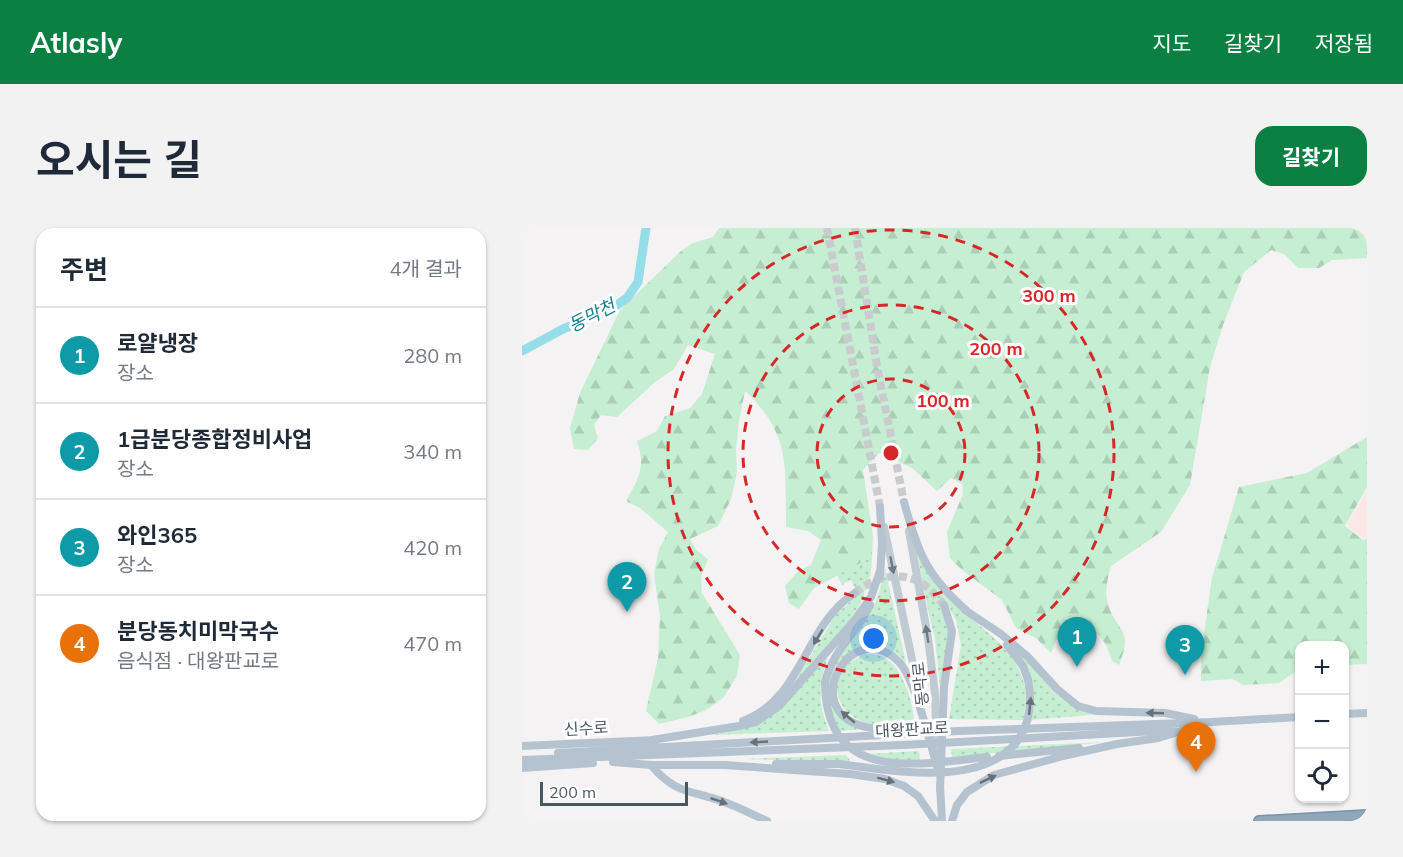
<!DOCTYPE html>
<html lang="ko">
<meta charset="utf-8">
<style>
body{margin:0;font-family:Mulish,"Noto Sans KR",sans-serif;background:#f2f2f3;color:#1f2937}
.controls{position:absolute;right:18px;bottom:18px;display:grid;overflow:hidden;border-radius:12px;box-shadow:0 2px 4px #0004}
.controls button{width:54px;height:54px;display:grid;place-items:center;padding:0;border:0;border-bottom:2px solid #e0e1e3;background:#fff;color:#1f2937;font:30px sans-serif}
.scale{position:absolute;left:18px;bottom:15px;width:148px;box-sizing:border-box;padding-left:6px;border:3px solid #4b575f;border-top:0;font-size:16px;line-height:21px;white-space:nowrap;color:#4b575f;-webkit-text-stroke:4px #fff;paint-order:stroke}
.you{position:absolute;left:352px;top:411px;width:21px;height:21px;margin:-15px;border:4px solid #fff;border-radius:50%;background:#1a73e8;box-shadow:0 0 0 9px #1a73e833}
.badge{display:grid;place-items:center;width:39px;height:39px;border-radius:50%;background:#0b8043;color:#fff;font-size:20px;font-weight:700}
.pin{position:absolute;translate:-50% -50px;filter:drop-shadow(0 2px 3px #0008)}
.pin::after{content:'';position:absolute;top:32px;width:21px;height:18px;background:inherit;clip-path:polygon(0 0,100% 0,50% 100%)}
.list{margin:0;padding:0;list-style:none}
h2{display:flex;justify-content:space-between;align-items:center;height:78px;margin:0;padding:0 24px;font-size:26px}
h2 small{font-size:20px;font-weight:400;color:#747a83}
.list li{display:grid;grid-template-columns:39px 1fr auto;gap:18px;align-items:center;box-sizing:border-box;height:96px;padding:0 24px;border-top:2px solid #e0e1e3}
.list b{display:block;font-size:22px;white-space:nowrap}
.list p{margin:0;font-size:20px;white-space:nowrap;color:#747a83}
.list em{font-size:20px;font-style:normal;color:#747a83}
.icon{flex:none;width:33px;height:33px;fill:none;stroke:currentColor;stroke-width:2;stroke-linecap:round;stroke-linejoin:round}
.map{position:relative;flex:none;width:845px;height:593px;overflow:hidden;border-radius:18px}
header{display:flex;align-items:center;gap:36px;box-sizing:border-box;height:84px;padding:0 30px;background:#0b8043;color:#fff}
header strong{font-size:28px}
nav{display:flex;gap:33px;margin-inline-start:auto;font-size:21px}
.intro{display:flex;align-items:center;justify-content:space-between;box-sizing:border-box;height:144px;padding:0 36px}
h1{margin:0;font-size:42px}
.button{padding:15px 27px;border-radius:18px;background:#0b8043;color:#fff;font-size:21px;font-weight:700}
main{display:flex;gap:36px;padding:0 36px}
aside{flex:1;background:#fff;border-radius:18px;box-shadow:0 2px 4px #0004}
.map>svg:first-child{display:block}
</style>
<header>
<strong>Atlasly</strong>
<nav><a>지도</a><a>길찾기</a><a>저장됨</a></nav>
</header>
<div class="intro"><h1>오시는 길</h1><a class="button">길찾기</a></div>
<main>
<aside>
<h2>주변<small>4개 결과</small></h2>
<ul class="list">
<li><span class="badge" style="background:#0f9aa8">1</span><div><b>로얄냉장</b><p>장소</p></div><em>280 m</em></li>
<li><span class="badge" style="background:#0f9aa8">2</span><div><b>1급분당종합정비사업</b><p>장소</p></div><em>340 m</em></li>
<li><span class="badge" style="background:#0f9aa8">3</span><div><b>와인365</b><p>장소</p></div><em>420 m</em></li>
<li><span class="badge" style="background:#e8710a">4</span><div><b>분당동치미막국수</b><p>음식점 · 대왕판교로</p></div><em>470 m</em></li>
</ul>
</aside>
<div class="map">
<svg width="845" height="593" viewBox="0 0 845 593">
<defs>
<pattern id="grass-dots" width="8" height="8" patternUnits="userSpaceOnUse" patternTransform="scale(1.5)"><rect width="8" height="8" fill="#c5eed2"/><path d="M2 2h.1M6 6h.1" fill="none" stroke="#abceb7" stroke-width="1.8" stroke-linecap="round"/></pattern>
<pattern id="forest-firs" width="22" height="20" patternUnits="userSpaceOnUse" patternTransform="scale(1.5)"><rect width="22" height="20" fill="#c5eed2"/><path d="M5 1l3.5 6h-7zM16 11l3.5 6h-7z" fill="#abceb7"/></pattern>
</defs>
<rect width="100%" height="100%" fill="#f4f2f3"/>
<path fill="#fae7e6" d="M845 263V310L842 311 825 297Z"/>
<path fill="url(#grass-dots)" d="M350 329C350 382 302 424 268 461L313 388 336 366 329 352 320 357 315 347Z
M396 329C403 339 409 351 417 360 451 402 518 423 501 492L427 491 439 417 434 392 426 377 428 404 419 469 413 410 405 378Z
M363 341 384 435C380 431 375 425 370 423 347 411 318 423 311 446 308 456 310 466 310 475L341 501 318 503C285 440 331 423 354 373 358 363 360 351 363 341Z
M493 420 516 444 532 464 553 479 579 486 509 492 512 480Z
M342 426C347 426 352 426 356 427 379 432 392 475 392 495 379 495 364 498 351 496 325 493 305 467 320 442 325 435 334 431 342 426Z
M306 429C296 457 296 475 307 503L190 507 208 503 259 480Z
M586 514 430 529 429 521Z
M397 523 398 532 381 533 343 526Z
M324 527 329 534 221 531Z"/>
<path fill="url(#forest-firs)" d="M197 0H845V30L810 32 797 40H776L762 26 749 22 722 44 701 97 688 139 668 257 639 304 589 338C586 349 582 364 586 376 595 406 612 399 597 437L590 433C580 400 572 404 541 396L529 425 514 410 494 400 480 372 440 342 428 330 425 304 441 266 440 256 429 250 415 263 390 240 357 225 341 242 351 308 350 329 292 360 277 381 267 375 263 358 276 343 289 337 299 312 286 303 264 299C263 240 270 207 223 163L217 193 214 222 215 244 209 271 196 298 168 311 174 322 186 331 179 349 180 365 218 427 215 448 201 470 182 483 166 489 137 496 124 483 136 430 138 388 132 346 137 321 146 304 118 280 104 273C117 250 124 239 115 213L135 203 143 188 168 180 180 166 193 126 166 117 152 141 133 154 95 189 79 187 72 197 76 210 66 222 52 221 48 200 58 165 98 82 158 24 171 15 191 9Z
M845 209V259L823 298 841 312 845 311V436L823 437 822 418H778L777 441 757 455 721 457 711 451 679 453V426L690 350 717 259 785 245Z"/>
<g fill="none" stroke-linecap="round" stroke-linejoin="round">
<path stroke="#95dde8" stroke-width="9" d="M0 123 41 101 88 82 105 70 116 54 124 0"/>
<path stroke="#cacbce" stroke-width="8" stroke-dasharray="8 4" stroke-linecap="butt" d="M305 0 358 279
M333 0 355 138 382 274"/>
<path stroke="#cacbce" stroke-width="8" stroke-dasharray="8 4" stroke-linecap="butt" d="M333 365C353 348 383 341 405 359 411 364 416 371 422 377"/>
<defs>
<path id="motorway" d="M737 593 845 587"/>
</defs>
<use href="#motorway" stroke="#7993a9" stroke-width="12"/>
<path stroke="#c0cad2" stroke-width="8" d="M362 299 398 469
M387 303 406 410 413 465 415 527"/>
<path stroke="#b4c3cf" stroke-width="8" d="M382 274C396 325 404 347 445 383
M358 348 360 316 358 279
M443 382 479 406 505 428 535 461 556 478 574 483 643 485 672 491
M485 417 501 438 506 452
M303 455C310 422 335 406 348 377
M822 486 845 485
M221 493C273 474 281 415 315 380 320 374 327 369 333 365
M381 500C368 500 353 502 340 498 276 479 331 387 377 434 393 450 408 516 416 541
M437 503 690 494 778 489
M130 512 217 498 234 494 257 478 332 393 349 369 358 343
M437 514 652 502
M0 518 134 512
M36 525 379 506
M477 528 557 520
M0 532 381 517
M91 534 129 537H205
M254 536H317
M129 537C154 567 170 562 202 574 217 579 231 587 245 593
M202 537 328 546 363 551 382 558 396 568 413 593
M0 540 71 535
M418 557 420 593
M418 562 422 459 430 403 422 377
M430 593 435 577 445 564 472 547 541 528 595 516 636 510 663 502"/>
<use href="#motorway" stroke="#8da8bd" stroke-width="9"/>
<path stroke="#b4c3cf" stroke-width="8" d="M303 455C304 557 396 536 465 529
M379 506 437 503
M381 517 437 514
M317 536C369 542 464 562 498 509 509 491 510 472 506 452"/>
</g>
<defs><path id="oneway-solid" d="M-6-.8H1V-3.2L6.5 0L1 3.2V.8H-6Z" transform="scale(1.5)"/></defs>
<g fill="#6e7a82">
<use href="#oneway-solid" transform="translate(370 337) rotate(79)"/>
<use href="#oneway-solid" transform="translate(405 406) rotate(-99)"/>
</g>
<g fill="#65727b">
<use href="#oneway-solid" transform="translate(296 409) rotate(121)"/>
<use href="#oneway-solid" transform="translate(508 478) rotate(-84)"/>
<use href="#oneway-solid" transform="translate(633 485) rotate(-178)"/>
<use href="#oneway-solid" transform="translate(326 489) rotate(-140)"/>
<use href="#oneway-solid" transform="translate(237 514) rotate(177)"/>
<use href="#oneway-solid" transform="translate(466 551) rotate(-25)"/>
<use href="#oneway-solid" transform="translate(364 552) rotate(15)"/>
<use href="#oneway-solid" transform="translate(197 573) rotate(19)"/>
</g>
<g fill="none" stroke="#d62828" stroke-width="3" stroke-dasharray="10 8">
<circle cx="369" cy="225" r="74"/>
<circle cx="369" cy="225" r="148"/>
<circle cx="369" cy="225" r="223"/>
</g>
<g text-anchor="middle" stroke-width="6" stroke-linejoin="round" paint-order="stroke">
<g font-size="16" fill="#4b575f" stroke="#fff">
<text transform="translate(398 456) rotate(-96)" y="6">동막로</text>
<text transform="translate(64 500) rotate(-3)" y="6">신수로</text>
<text transform="translate(390 501) rotate(-3)" y="6">대왕판교로</text>
</g>
<g font-size="18" font-style="italic" fill="#148091" stroke="#fff">
<text transform="translate(70 88) rotate(-27)" y="6">동막천</text>
</g>
</g>
<circle cx="369" cy="225" r="9" fill="#d62828" stroke="#fff" stroke-width="3"/>
<g font-size="18" text-anchor="middle" font-weight="bold" fill="#d62828" stroke="#fff" stroke-width="6" stroke-linejoin="round" paint-order="stroke">
<text x="527" y="74">300 m</text>
<text x="474" y="127">200 m</text>
<text x="421" y="179">100 m</text>
</g>
</svg>
<div class="controls">
<button>+</button>
<button>−</button>
<button><svg class="icon" aria-label="locate" viewBox="0 0 24 24"><circle cx="12" cy="12" r="6"/><path d="M12 2v4M12 18v4M2 12h4M18 12h4"/></svg></button>
</div>
<div class="scale">200 m</div>
<div class="you"></div>
<div class="pin badge" style="left:555px;top:439px;background:#0f9aa8">1</div>
<div class="pin badge" style="left:105px;top:384px;background:#0f9aa8">2</div>
<div class="pin badge" style="left:663px;top:447px;background:#0f9aa8">3</div>
<div class="pin badge" style="left:674px;top:544px;background:#e8710a">4</div>
</div>
</main>
